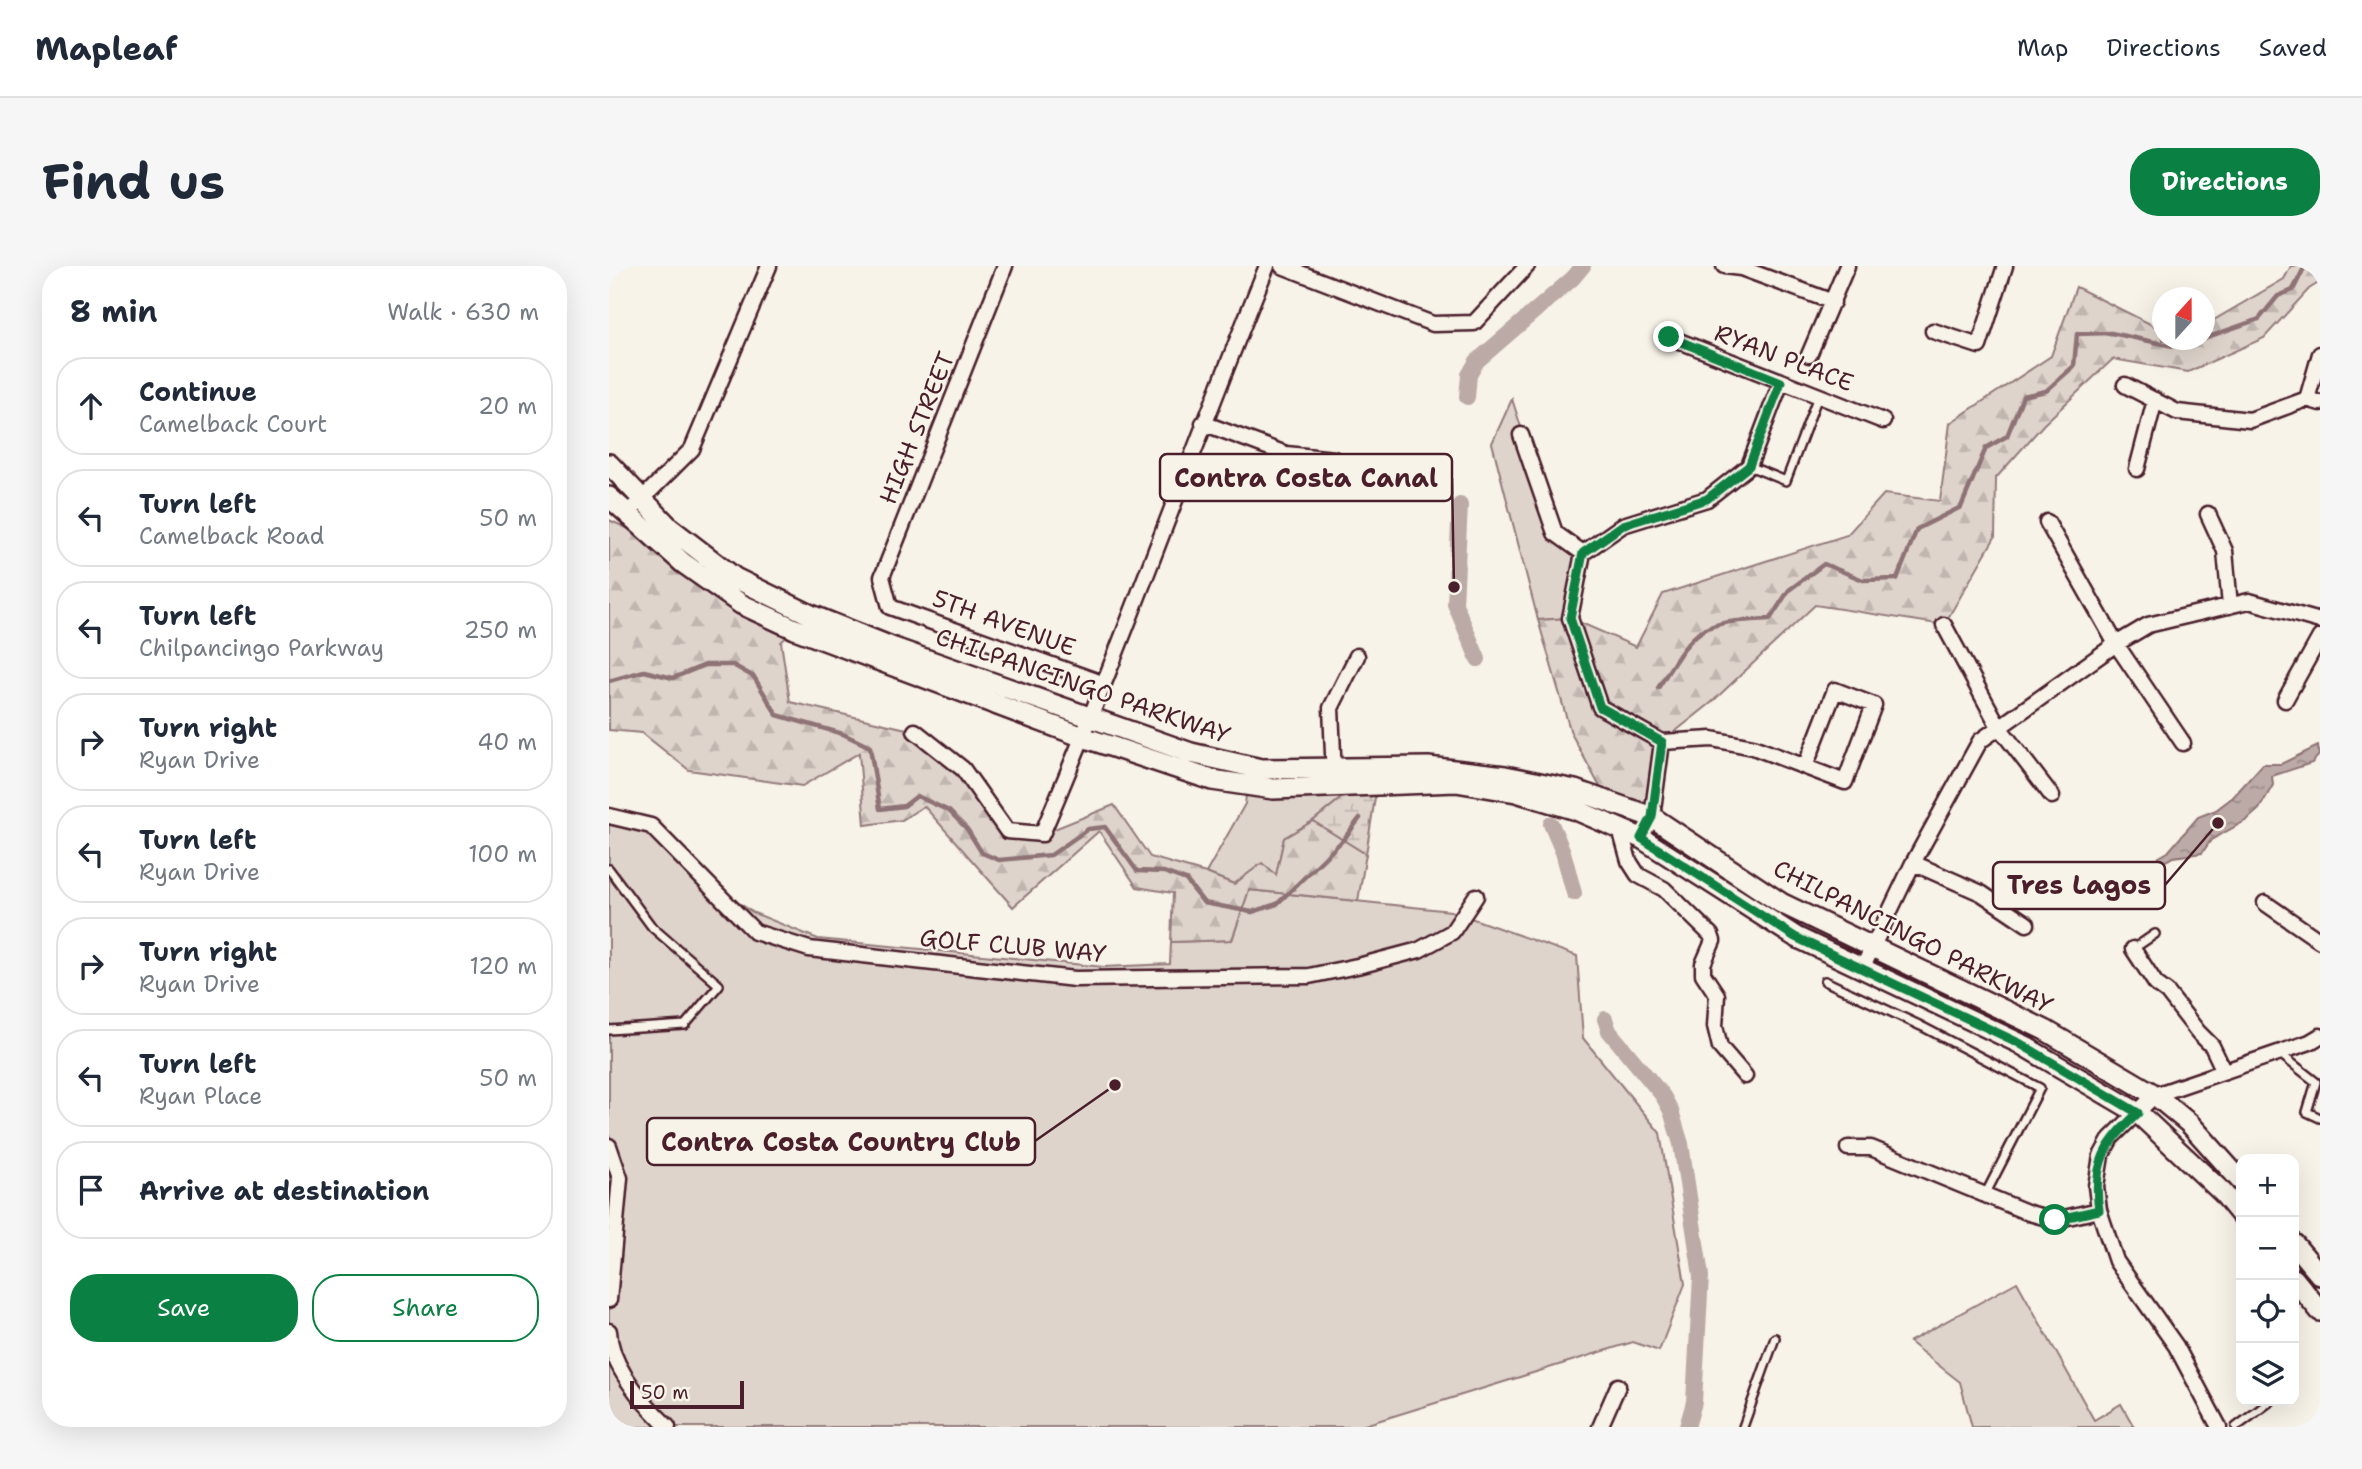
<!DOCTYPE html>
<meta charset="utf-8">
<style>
body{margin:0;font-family:"Shantell Sans",sans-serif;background:#f6f6f7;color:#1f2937}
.controls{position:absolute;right:21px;bottom:21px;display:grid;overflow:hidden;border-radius:14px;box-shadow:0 7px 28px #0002}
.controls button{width:63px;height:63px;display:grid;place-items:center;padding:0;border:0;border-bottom:2px solid #e0e1e3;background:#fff;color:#1f2937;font:35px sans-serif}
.compass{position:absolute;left:1543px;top:21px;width:63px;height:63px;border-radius:50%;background:#fff;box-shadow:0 7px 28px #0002;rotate:21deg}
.scale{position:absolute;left:21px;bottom:18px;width:114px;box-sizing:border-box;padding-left:7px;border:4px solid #4a1f2b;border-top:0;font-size:19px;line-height:24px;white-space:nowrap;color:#4a1f2b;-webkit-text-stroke:5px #f7f3e8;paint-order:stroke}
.stop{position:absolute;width:21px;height:21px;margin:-16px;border:5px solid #0b8043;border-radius:50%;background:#fff}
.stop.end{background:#0b8043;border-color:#fff;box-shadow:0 2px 7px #0008}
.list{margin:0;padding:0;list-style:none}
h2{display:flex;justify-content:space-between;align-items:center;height:91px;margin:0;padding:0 28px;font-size:30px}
h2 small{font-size:23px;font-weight:400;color:#747a83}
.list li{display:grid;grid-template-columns:46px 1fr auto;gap:21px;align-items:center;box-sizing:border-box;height:98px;margin:0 14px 14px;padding:0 14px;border:2px solid #e0e1e3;border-radius:28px}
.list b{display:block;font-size:26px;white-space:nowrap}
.list p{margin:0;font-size:23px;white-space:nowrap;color:#747a83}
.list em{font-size:23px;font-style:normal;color:#747a83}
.actions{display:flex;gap:14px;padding:21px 28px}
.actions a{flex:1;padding:16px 0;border:2px solid #0b8043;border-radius:28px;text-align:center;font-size:24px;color:#0b8043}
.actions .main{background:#0b8043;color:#fff}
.icon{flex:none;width:38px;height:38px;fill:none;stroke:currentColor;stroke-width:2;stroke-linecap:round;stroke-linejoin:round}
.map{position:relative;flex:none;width:1711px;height:1161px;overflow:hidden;border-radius:28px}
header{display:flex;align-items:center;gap:42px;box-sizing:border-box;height:98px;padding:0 35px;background:#fff;border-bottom:2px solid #e0e1e3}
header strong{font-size:33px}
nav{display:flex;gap:38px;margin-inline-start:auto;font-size:24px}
.intro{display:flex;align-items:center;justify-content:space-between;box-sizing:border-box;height:168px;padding:0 42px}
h1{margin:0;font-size:49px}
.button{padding:18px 32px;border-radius:28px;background:#0b8043;color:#fff;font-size:24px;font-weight:700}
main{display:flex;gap:42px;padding:0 42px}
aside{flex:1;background:#fff;border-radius:28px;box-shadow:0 7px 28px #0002}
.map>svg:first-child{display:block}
</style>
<header>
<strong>Mapleaf</strong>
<nav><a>Map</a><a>Directions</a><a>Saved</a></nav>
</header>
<div class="intro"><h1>Find us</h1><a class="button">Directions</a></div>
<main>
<aside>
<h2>8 min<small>Walk · 630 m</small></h2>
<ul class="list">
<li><svg class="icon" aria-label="ahead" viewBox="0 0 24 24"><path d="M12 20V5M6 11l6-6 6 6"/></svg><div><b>Continue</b><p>Camelback Court</p></div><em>20 m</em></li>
<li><svg class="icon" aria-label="left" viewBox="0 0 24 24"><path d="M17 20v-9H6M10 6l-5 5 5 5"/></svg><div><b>Turn left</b><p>Camelback Road</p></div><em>50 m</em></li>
<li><svg class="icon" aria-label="left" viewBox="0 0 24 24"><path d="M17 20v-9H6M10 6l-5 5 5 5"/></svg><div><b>Turn left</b><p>Chilpancingo Parkway</p></div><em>250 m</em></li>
<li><svg class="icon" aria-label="right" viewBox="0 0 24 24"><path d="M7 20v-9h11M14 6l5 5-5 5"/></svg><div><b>Turn right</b><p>Ryan Drive</p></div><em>40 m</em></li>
<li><svg class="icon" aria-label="left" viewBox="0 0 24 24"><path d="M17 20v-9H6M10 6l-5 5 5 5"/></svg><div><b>Turn left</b><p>Ryan Drive</p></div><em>100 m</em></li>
<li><svg class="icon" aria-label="right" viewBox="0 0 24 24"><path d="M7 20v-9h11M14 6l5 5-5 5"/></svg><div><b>Turn right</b><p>Ryan Drive</p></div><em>120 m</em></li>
<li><svg class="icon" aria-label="left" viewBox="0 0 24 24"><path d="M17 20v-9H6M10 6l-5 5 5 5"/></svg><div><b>Turn left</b><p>Ryan Place</p></div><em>50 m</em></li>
<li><svg class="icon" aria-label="arrive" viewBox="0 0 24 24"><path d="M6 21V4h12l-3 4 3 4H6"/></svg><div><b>Arrive at destination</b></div></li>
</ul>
<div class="actions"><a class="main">Save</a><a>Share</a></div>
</aside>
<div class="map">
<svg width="1711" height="1161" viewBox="0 0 1711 1161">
<defs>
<pattern id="forest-firs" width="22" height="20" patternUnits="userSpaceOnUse" patternTransform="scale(1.75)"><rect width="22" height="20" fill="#ded4cc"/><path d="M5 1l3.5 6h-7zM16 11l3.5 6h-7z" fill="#c0b6af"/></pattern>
<pattern id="wetland-marsh" width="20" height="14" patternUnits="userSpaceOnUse" patternTransform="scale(1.75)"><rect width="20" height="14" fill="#ded4cc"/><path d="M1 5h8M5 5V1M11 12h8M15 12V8" fill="none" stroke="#c0b6af"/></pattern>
<pattern id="water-ripples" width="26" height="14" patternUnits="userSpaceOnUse" patternTransform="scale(1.75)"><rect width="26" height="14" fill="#bcaaa7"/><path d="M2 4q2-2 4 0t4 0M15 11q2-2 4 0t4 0" fill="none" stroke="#9b8a88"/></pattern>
</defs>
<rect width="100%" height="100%" fill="#f7f3e8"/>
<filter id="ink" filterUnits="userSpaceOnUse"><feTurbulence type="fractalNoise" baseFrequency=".0143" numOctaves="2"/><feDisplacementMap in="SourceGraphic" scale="14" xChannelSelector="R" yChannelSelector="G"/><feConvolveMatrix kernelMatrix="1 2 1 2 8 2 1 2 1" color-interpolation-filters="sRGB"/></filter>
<g filter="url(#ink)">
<path fill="#ded4cc" stroke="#947a7c" stroke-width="2" d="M903 133 946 267 974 287 961 352 929 354 883 177Z
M638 520 746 521 704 555 675 572 667 610 625 618 597 607 636 538Z
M0 550 42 560 97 615 145 647 209 673 495 701 561 698 562 676 623 674 640 624 842 645 968 690 974 772 1051 867 1076 1018 1050 1085 1024 1076 749 1161H0Z
M1408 1016 1485 1154 1512 1138 1525 1161H1363L1351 1116 1300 1076Z"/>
<path fill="url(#forest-firs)" stroke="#947a7c" stroke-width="2" d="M1682 0H1711V16L1700 23 1655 72 1579 106 1504 93 1435 158 1387 212 1386 271 1335 359 1206 339 1102 437 1053 476 1043 551 999 536 962 467 929 354 961 352 1027 381 1054 328 1238 269 1275 228 1331 235 1341 157 1442 90 1467 21 1545 60 1553 59 1554 74H1596V56L1603 55 1675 13Z
M0 254 53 278 186 363 172 376 181 436 306 465 328 480 398 565 433 568 505 539 541 591 597 607 625 618 653 597 667 609 675 572 704 555 757 588 749 635 640 624 623 674 562 676 564 627 528 621 490 565 404 641 315 540 293 554 256 559 250 487 193 520 80 504 33 467 0 464Z"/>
<path fill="url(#wetland-marsh)" stroke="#947a7c" stroke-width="2" d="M768 519 757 588 704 555 746 521Z"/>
<path fill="url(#water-ripples)" stroke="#8e7275" stroke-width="2" d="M1709 480 1710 489 1703 497 1663 510 1664 519 1650 543 1638 554 1602 574 1593 587 1564 591 1534 608 1514 609 1469 638H1457L1458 626 1472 612 1507 599 1526 601 1536 599 1559 586 1589 551 1607 544 1624 531 1654 498H1672Z"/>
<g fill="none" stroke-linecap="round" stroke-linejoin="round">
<path stroke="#8e7275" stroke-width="4.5" d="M1596 72 1650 53 1669 30 1684 24 1696 0
M0 415 35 405 64 412 96 399H124L145 411 168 449 234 468 261 481 271 543 295 540 308 530 340 545 358 563 373 587 390 594 442 589 479 563 496 561 528 605 555 606 577 614 595 637 643 646 668 638 734 574 751 552
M1049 422C1087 362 1087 356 1161 353L1180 324 1215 298 1254 314 1288 313 1308 263 1352 241 1377 182 1398 170 1414 130 1437 125 1465 100 1468 68 1502 67 1564 80 1589 74"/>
<path stroke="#bcaaa7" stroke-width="16" d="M858 131 860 109 868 95 964 12 974 0
M851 239 846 338 869 393
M942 558 954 586 965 627
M996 753 1000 765 1054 830 1062 845 1072 878 1092 1010 1085 1136 1078 1161"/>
<defs>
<path id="service" d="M1140 200 1177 215 1209 130
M0 603 43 661 110 719 76 759 0 764
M1524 683 1546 668
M1216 715 1312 760 1431 822 1376 929
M1670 787 1707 816 1698 846 1711 852
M1134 1161 1166 1072
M1627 1161 1662 1135"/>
<path id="minor" d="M396 0 273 311 281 341 493 417
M673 0 824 58 865 57 918 0
M1115 0 1132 2 1224 36
M1324 65 1370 80 1396 0
M1060 71 1274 155
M1711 88 1698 133 1711 137
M1200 89 1238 0
M1172 116 1140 200 1098 233 1014 259 974 287 961 352 991 441 1053 476 1103 473 1144 481 1236 516 1265 439 1226 424 1196 501
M1516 119 1568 146 1641 154 1698 133
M594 157 677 188 725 193 747 211
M912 169 946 267 974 287
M1528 203 1546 134
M18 248 83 183 160 0
M1599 248 1616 285 1621 340
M1438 256 1507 378 1574 477
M1335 359 1390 461 1443 530
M1676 434 1711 371
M306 465 354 503 398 565 433 568C513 381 581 189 658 0
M725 511 722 442 748 390
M0 550 42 560 146 666 200 683 466 713 700 710 753 699 810 684 843 666 867 630
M1011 563 1020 595 1029 609 1055 623 1102 669 1104 675 1094 698V708L1108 729 1106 760 1111 781 1136 810
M1032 572 1043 551 1053 476
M1304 597 1372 627 1418 658
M1656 637 1711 675
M1524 683 1547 718 1558 726 1589 766 1603 780 1614 803
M1253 703 1304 597 1371 475 1507 378 1539 359 1640 335 1711 355
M0 880 11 912 0 1034
M1239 882H1262L1420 947 1446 954 1490 944
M0 1065C1 1100 34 1137 59 1161
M991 1161 1009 1120
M1610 1161 1567 1080 1507 995 1490 944 1487 920 1492 890 1502 872 1546 829 1701 776 1711 770"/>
<path id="tertiary" d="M0 198 61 262 126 312 202 349 285 382 582 487 652 503 819 501 896 510 966 524 1043 551 1172 637 1436 764 1546 829 1581 858 1632 915
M0 231 74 297 132 338 186 363 474 471 603 514 664 523 847 516 907 526 967 544 1032 572 1187 671 1410 777 1529 847 1614 927 1632 949
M1685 978 1711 1009
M1685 1013 1711 1045"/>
</defs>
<use href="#service" stroke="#4a1f2b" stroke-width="12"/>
<use href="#minor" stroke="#4a1f2b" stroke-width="19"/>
<use href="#tertiary" stroke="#4a1f2b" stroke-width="24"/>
<use href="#service" stroke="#f7f3e8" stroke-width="7"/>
<use href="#minor" stroke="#f7f3e8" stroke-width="14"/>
<use href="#tertiary" stroke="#f7f3e8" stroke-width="19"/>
</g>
</g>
<g fill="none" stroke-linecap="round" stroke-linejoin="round" filter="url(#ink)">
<path stroke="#0b8043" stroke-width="9" d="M1060 71 1172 116 1140 200 1098 233 1014 259 974 287 961 352 991 441 1053 476 1043 551 1032 572 1186 671 1410 777 1529 847C1496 878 1483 897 1490 944L1446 954"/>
</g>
<g text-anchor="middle" stroke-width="5" stroke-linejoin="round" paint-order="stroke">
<g font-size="24" fill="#4a1f2b" stroke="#f7f3e8">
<text transform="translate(1175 92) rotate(21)" y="8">RYAN PLACE</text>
<text transform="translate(308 162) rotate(-68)" y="8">HIGH STREET</text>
<text transform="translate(395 357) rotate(20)" y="8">5TH AVENUE</text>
<text transform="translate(474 420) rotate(19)" y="8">CHILPANCINGO PARKWAY</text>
<text transform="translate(1304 671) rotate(27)" y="8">CHILPANCINGO PARKWAY</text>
<text transform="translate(404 680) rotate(5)" y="8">GOLF CLUB WAY</text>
</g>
</g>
<path fill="none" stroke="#4a1f2b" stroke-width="2.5" d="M845 321L843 212M1609 557L1556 619M506 819L426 875"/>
<g fill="#4a1f2b" stroke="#f7f3e8" stroke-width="2.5">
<circle cx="845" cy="321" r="7"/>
<circle cx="1609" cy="557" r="7"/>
<circle cx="506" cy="819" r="7"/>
</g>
<g fill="#f7f3e8" stroke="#4a1f2b" stroke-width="2.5">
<rect x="551" y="188" width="292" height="47" rx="7"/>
<rect x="1384" y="596" width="172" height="47" rx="7"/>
<rect x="38" y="852" width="388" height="47" rx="7"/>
</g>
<g font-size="26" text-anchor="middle" font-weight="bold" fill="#4a1f2b">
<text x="697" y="221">Contra Costa Canal</text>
<text x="1470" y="628">Tres Lagos</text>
<text x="232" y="885">Contra Costa Country Club</text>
</g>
</svg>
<div class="controls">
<button>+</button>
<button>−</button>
<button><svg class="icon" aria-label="locate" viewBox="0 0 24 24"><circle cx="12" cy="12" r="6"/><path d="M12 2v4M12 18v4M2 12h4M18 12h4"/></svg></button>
<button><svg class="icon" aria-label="layers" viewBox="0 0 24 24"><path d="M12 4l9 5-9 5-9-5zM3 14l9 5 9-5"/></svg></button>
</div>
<svg class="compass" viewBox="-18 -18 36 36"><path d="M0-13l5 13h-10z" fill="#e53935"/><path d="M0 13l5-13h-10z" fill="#747a83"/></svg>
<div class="scale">50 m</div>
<div class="stop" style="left:1446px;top:954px"></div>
<div class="stop end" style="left:1060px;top:71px"></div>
</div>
</main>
